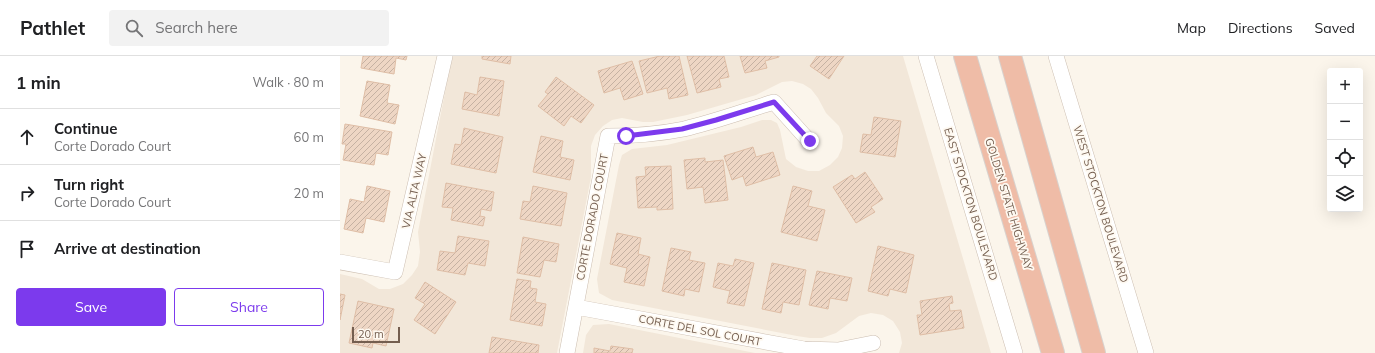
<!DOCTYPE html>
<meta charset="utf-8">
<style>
body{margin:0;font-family:Mulish,sans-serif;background:#f2f2f2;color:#202124}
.controls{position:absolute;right:12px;top:12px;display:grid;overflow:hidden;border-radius:4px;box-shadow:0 4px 16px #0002}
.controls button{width:36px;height:36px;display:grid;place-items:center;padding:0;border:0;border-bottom:1px solid #e0e0e0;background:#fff;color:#202124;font:20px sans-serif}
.scale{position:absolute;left:12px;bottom:10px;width:48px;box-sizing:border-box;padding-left:4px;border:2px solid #745e4f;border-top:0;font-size:11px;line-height:14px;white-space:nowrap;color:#745e4f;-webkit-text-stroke:3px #fef9f1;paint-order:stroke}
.stop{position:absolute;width:12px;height:12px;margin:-9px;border:3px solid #7c3aed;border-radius:50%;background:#fff}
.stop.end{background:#7c3aed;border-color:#fff;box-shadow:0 1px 4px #0008}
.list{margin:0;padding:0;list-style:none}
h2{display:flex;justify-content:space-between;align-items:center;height:52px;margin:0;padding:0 16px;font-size:17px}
h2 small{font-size:13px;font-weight:400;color:#757577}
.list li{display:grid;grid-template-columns:26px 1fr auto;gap:12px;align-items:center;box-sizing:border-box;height:56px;padding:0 16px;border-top:1px solid #e0e0e0}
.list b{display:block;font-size:15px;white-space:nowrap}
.list p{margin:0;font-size:13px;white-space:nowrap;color:#757577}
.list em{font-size:13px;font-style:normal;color:#757577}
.actions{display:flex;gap:8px;padding:12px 16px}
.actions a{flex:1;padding:9px 0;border:1px solid #7c3aed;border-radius:4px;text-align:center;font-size:14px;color:#7c3aed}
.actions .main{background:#7c3aed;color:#fff}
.icon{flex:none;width:22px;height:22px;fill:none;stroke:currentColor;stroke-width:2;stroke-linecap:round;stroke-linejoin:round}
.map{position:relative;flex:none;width:1035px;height:297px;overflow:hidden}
header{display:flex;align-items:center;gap:24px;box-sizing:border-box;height:56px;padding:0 20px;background:#fff;border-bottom:1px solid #e0e0e0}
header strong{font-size:19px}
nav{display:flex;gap:22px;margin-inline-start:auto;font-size:14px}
.search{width:280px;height:36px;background:#f2f2f2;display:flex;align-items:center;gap:10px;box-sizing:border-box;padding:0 14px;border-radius:4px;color:#757577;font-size:15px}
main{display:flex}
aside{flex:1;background:#fff}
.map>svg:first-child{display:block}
</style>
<header>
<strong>Pathlet</strong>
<div class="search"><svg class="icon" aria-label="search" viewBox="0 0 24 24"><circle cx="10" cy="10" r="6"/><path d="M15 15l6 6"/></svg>Search here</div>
<nav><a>Map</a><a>Directions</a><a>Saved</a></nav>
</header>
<main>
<aside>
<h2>1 min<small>Walk · 80 m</small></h2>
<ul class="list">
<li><svg class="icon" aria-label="ahead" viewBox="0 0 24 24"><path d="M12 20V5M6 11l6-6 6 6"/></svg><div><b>Continue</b><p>Corte Dorado Court</p></div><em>60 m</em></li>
<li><svg class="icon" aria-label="right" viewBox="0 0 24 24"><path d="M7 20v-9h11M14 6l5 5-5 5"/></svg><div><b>Turn right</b><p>Corte Dorado Court</p></div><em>20 m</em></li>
<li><svg class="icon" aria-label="arrive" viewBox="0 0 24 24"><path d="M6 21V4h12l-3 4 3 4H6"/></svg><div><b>Arrive at destination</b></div></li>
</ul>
<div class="actions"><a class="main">Save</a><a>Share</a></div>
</aside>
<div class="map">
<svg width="1035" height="297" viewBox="0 0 1035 297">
<defs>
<pattern id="building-hatch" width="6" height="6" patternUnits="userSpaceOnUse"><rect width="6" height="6" fill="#eed6c4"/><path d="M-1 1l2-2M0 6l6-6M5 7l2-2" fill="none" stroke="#c5b1a2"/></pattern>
</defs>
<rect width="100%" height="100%" fill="#fbf5eb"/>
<path fill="#f2e7d9" d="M112 0H563L651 297H559L562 287 560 276 553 265 543 259 531 257 519 260 496 277 482 282H470L457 280 272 244 259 237 257 223 279 109 282 99 292 93 327 89 401 71 422 64H431L437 67 440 74 446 103 456 111 468 115H479L490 109 498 101 502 92 503 80 499 70 486 57 478 42 471 33 463 28 452 25 442 26 416 39 347 59 313 66H303L282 62 272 64 263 70 255 79 251 90V121L217 297H0V218L22 223 39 233H50L63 228 72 219 78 210 80 196 78 176Z
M269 268 415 297H243L246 279 253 269Z"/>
<path fill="url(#building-hatch)" stroke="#dfbea6" d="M23 0H67L66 4 56 2 54 18 21 12Z
M142 0H171L170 8 142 3Z
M320 0H339L348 39 329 43 327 32 307 37 299 5Z
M347 0H384L389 21 379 23 381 31 357 37Z
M400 0H439V1L425 5 427 12 405 17Z
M477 0H504L489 23 470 10Z
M292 5 303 38 284 44 280 32 264 37 258 15Z
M140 21 164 25 159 60 122 53 125 36 137 39Z
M216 21 254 49 241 67 231 60 224 70 198 50 208 38 205 36Z
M27 25 50 29 47 47 59 49 55 68 20 60Z
M534 61 561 65 555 101 520 96 523 78 531 79Z
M5 68 52 76 48 99 36 97 34 109 3 104 6 88H2Z
M124 72 163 81 156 117 111 108 115 88 121 89Z
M201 80 223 85 220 101 234 104 230 124 193 116Z
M413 91 416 101 433 96 440 119 406 130 403 120 392 124 384 100Z
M365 102V106L383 104 388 144 365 147 363 131 347 133 344 104Z
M331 110 333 153 317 154V151L298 152 296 121 306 120 305 111Z
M525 116 543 143 531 151 535 156 516 167 493 131 512 119 515 123Z
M106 127 154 136 151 155 141 153 140 160 145 161 143 170 111 164 113 152 102 151Z
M27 130 50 135 44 166 26 162 23 177 4 173 10 143 24 146Z
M193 130 227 137 221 170 180 163 183 145 190 146Z
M453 130 472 135 468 150 485 154 477 185 441 176Z
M277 177 301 182 298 198 310 201 304 230 284 226 287 212 270 208Z
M118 180 149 185 145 210 128 207 125 219 97 214 100 195 115 197Z
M183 181 219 188 216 206 204 204 200 221 177 217Z
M538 190 574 199 566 237 550 233 548 240 528 235Z
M331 192 351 196 349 204 365 207 359 236 345 233 344 240 322 235Z
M395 203 414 207 404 250 387 247 390 235 373 231 378 207 393 210Z
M432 207 466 214 459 249 443 246 441 257 422 253Z
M477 215 512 222 507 245 490 242 488 253 469 249Z
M177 223 191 225 190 232 197 233 195 246 206 248 202 270 170 264Z
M85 226 116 246 95 278 74 264 85 248 75 242Z
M0 238 5 239 0 264Z
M612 240 613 247 609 248 610 255 621 254 624 272 580 279 577 259H582L580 245Z
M18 245 54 253 46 290 33 287 32 292 9 287Z
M152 281 199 289 198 297H149Z
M271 290 293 293 292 297H254V292L270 295Z"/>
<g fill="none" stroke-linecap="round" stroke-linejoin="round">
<defs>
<path id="minor" d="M586 0 675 297
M716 0 806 297
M0 206 55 216 105 0
M236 251 464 293 498 294 533 287
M227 297 268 80C293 80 319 78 344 73 374 66 404 55 434 46L469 85"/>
<path id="highway" d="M625 0 713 297
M670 0 754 297"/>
</defs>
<use href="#minor" stroke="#ccbeb1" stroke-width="16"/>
<use href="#highway" stroke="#d8d2ce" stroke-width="24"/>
<use href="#minor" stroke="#fff" stroke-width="15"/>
<use href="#highway" stroke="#efbca7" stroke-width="22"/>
</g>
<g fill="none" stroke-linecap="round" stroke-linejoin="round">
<path stroke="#7c3aed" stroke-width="5" d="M286 80 342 73 376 64 434 46 470 85"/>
</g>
<g text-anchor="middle" stroke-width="3.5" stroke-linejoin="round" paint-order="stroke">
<g font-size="11" fill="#745e4f" stroke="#fef9f1">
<text transform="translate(74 135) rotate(-77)" y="4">VIA ALTA WAY</text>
<text transform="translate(631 148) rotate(73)" y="4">EAST STOCKTON BOULEVARD</text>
<text transform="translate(669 148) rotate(73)" y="4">GOLDEN STATE HIGHWAY</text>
<text transform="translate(761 148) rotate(73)" y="4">WEST STOCKTON BOULEVARD</text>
<text transform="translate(252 161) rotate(-79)" y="4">CORTE DORADO COURT</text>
<text transform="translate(360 274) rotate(11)" y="4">CORTE DEL SOL COURT</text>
</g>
</g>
</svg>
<div class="controls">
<button>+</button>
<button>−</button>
<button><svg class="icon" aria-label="locate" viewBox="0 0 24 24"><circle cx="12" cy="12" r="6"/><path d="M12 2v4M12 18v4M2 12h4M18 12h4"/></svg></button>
<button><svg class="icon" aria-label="layers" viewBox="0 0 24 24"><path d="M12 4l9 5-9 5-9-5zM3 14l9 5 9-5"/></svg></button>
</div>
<div class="scale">20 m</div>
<div class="stop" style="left:286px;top:80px"></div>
<div class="stop end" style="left:470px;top:85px"></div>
</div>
</main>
